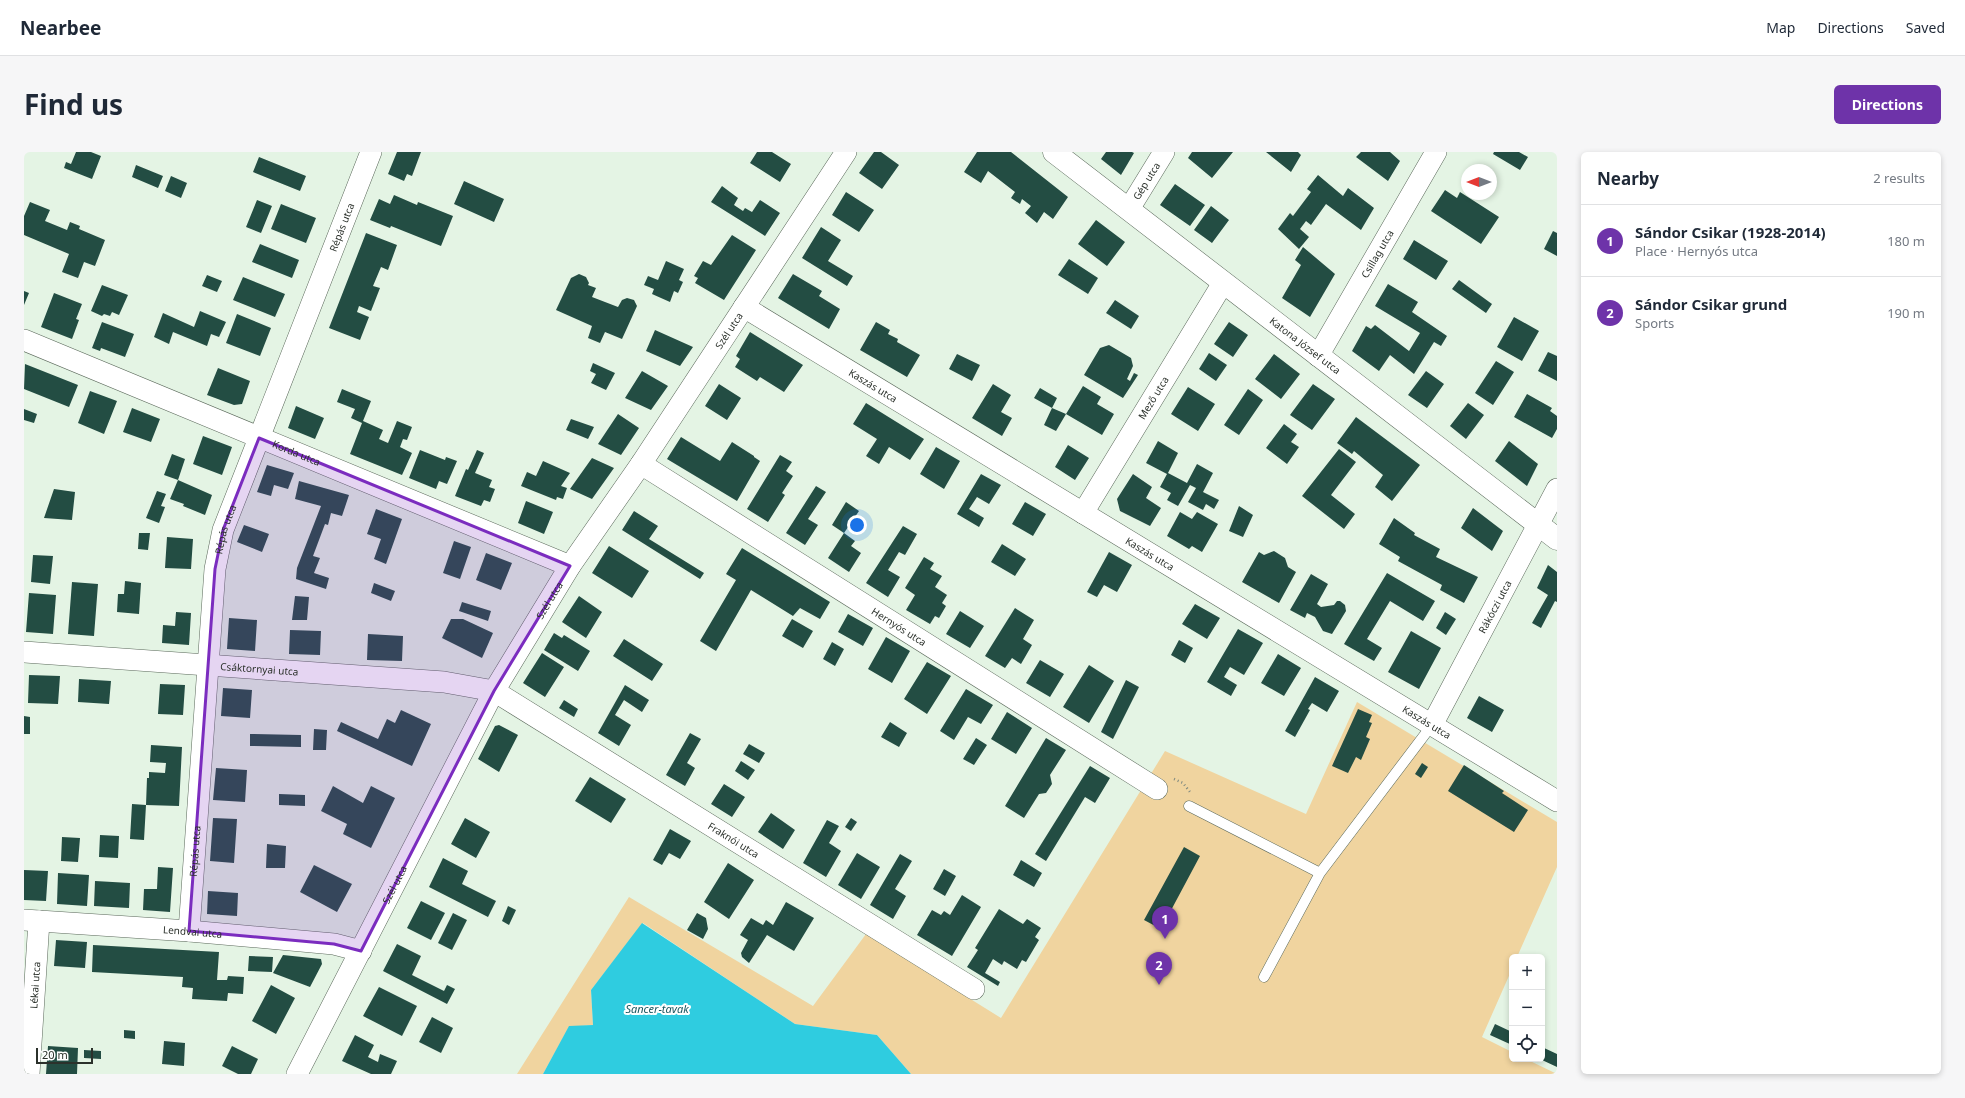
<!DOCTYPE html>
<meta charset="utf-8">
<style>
body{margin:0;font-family:"Noto Sans",sans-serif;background:#f6f6f7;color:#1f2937}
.controls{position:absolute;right:12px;bottom:12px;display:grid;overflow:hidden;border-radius:6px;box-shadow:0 2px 6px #0003}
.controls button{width:36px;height:36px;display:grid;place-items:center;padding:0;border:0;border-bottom:1px solid #e0e1e3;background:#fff;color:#1f2937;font:20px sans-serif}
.compass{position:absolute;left:1437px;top:12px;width:36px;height:36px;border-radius:50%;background:#fff;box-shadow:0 2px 6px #0003;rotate:270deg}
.scale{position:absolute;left:12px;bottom:10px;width:57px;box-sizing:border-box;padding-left:4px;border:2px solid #2b312b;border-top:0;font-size:11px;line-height:14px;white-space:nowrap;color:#2b312b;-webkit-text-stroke:3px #fff;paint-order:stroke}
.you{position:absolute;left:833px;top:373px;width:14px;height:14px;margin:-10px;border:3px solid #fff;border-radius:50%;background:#1a73e8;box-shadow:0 0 0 6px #1a73e833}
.badge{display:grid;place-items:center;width:26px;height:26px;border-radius:50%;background:#6e33a9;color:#fff;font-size:13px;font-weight:700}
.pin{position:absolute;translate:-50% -33px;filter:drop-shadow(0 1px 2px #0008)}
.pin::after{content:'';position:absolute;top:21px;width:14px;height:12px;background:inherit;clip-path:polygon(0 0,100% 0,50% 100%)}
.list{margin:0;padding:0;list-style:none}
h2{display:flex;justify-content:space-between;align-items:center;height:52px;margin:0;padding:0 16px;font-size:17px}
h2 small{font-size:13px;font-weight:400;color:#747a83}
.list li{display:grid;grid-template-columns:26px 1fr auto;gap:12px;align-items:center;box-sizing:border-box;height:72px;padding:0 16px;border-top:1px solid #e0e1e3}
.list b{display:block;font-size:15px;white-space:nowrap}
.list p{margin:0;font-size:13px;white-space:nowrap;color:#747a83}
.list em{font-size:13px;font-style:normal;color:#747a83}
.icon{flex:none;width:22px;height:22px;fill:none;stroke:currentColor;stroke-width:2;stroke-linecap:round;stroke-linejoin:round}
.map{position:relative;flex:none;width:1533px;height:922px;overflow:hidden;border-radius:6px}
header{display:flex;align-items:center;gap:24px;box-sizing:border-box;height:56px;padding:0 20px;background:#fff;border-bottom:1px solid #e0e1e3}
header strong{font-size:19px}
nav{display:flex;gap:22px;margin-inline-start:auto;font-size:14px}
.intro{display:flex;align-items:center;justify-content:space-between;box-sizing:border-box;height:96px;padding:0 24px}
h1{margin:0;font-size:28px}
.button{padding:10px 18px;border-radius:6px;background:#6e33a9;color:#fff;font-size:14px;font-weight:700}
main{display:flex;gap:24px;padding:0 24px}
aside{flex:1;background:#fff;border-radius:6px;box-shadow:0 2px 6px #0003}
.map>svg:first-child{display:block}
</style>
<header>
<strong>Nearbee</strong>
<nav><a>Map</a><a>Directions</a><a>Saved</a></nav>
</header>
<div class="intro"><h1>Find us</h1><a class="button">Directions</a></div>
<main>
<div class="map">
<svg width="1533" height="922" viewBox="0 0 1533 922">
<rect width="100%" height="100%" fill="#e4f4e4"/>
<path fill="#f0d49f" d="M1333 550 1533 670V715L1493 805H1488V817L1458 885 1488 900V907H1502L1533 922H887L853 883 771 872 619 771 567 838 569 873 545 875 519 922H493L605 745 789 854 842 782 977 866 1141 599 1282 662Z"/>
<path fill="#2fcce0" d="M618 771 771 872 853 883 887 922H519L545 874 569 873 567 838Z"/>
<path fill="#234d43" d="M52 0H67L77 4 68 27 40 16 42 10 47 12Z
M373 0H397L388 24 383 22 380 29 364 22Z
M733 0H748L767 12 756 30 726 11Z
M850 0H857L875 13 858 37 835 21Z
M953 0H987L1044 45 1029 67 1020 60 1013 71 1001 61 1007 54 998 47 996 52 987 46 991 40 964 19 957 31 940 20Z
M1082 0H1108L1110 1 1097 23 1077 7Z
M1168 0H1209L1188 26 1164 6Z
M1242 0H1274L1277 3 1267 20Z
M1337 0H1366L1376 9 1364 29 1332 5Z
M1470 0H1495L1504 5 1496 18 1469 2Z
M235 5 282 24 276 39 229 20Z
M112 13 139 24 134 36 108 25Z
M1294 23 1319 44 1324 36 1350 56 1337 78 1302 52 1287 73 1282 69 1276 77 1285 85 1275 97 1254 77 1266 61 1269 64 1287 40 1283 37Z
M147 24 163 31 157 46 141 39Z
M440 29 480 47 470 70 430 52Z
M1151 32 1181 53 1166 74 1136 53Z
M698 34 714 46 710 53 719 59 721 56 728 60 736 48 756 61 741 84 687 50Z
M1421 38 1433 46 1436 40 1475 65 1457 92 1407 59Z
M822 40 850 58 835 80 808 63Z
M370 43 393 53 394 50 429 64 417 94 367 74 366 76 346 68 355 47 366 52Z
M233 48 248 54 237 81 222 75Z
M6 50 26 58 21 69 43 78 46 70 56 74 55 77 81 88 71 114 60 110 54 126 38 120 45 102 0 83V64Z
M257 52 292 66 282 91 247 77Z
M1187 54 1205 68 1188 91 1170 78Z
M1072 68 1101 90 1083 114 1054 92Z
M797 75 817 88 804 109 829 124 823 134 778 106Z
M1529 79 1533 81V104L1520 97Z
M342 81 373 93 364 118 357 115 349 134 356 136 347 159 335 154 333 160 345 165 336 188 305 176Z
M708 83 732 98 700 148 671 131 674 126 670 124 679 109 687 113Z
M1390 88 1424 109 1412 128 1379 107Z
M236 92 275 108 268 126 228 110Z
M1279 95 1311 122 1286 165 1258 146 1277 113 1271 108Z
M1045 107 1074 126 1064 142 1034 123Z
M642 109 660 117 655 128 659 130 654 141 650 139 646 150 628 142 630 137 620 133 624 124 634 128Z
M555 122 562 125 565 131 564 133 572 136 568 145 594 155 598 148 603 146 610 148 613 154 598 187 581 180 576 191 564 186 568 174 532 158 547 126Z
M769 122 798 139 795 144 816 157 805 177 754 146Z
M183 123 198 129 193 140 178 134Z
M219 125 261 142 251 165 209 148Z
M1435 128 1468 152 1462 161 1428 137Z
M1364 132 1394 150 1388 160 1423 184 1417 194 1410 190 1390 222 1366 203 1355 219 1328 199 1342 174 1347 177 1351 173 1385 199 1396 181 1351 154Z
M78 133 104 143 95 163 88 160 86 164 80 162 78 164 67 159Z
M0 139 5 141 0 153Z
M30 141 58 152 52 167 55 168 48 187 17 175Z
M1091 148 1115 164 1107 177 1082 161Z
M176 159 202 170 195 185 187 182 183 194 149 180 145 192 130 185 139 161 170 175Z
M213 162 247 176 236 204 202 191Z
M1490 165 1515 179 1498 209 1473 195Z
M78 170 110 182 101 205 77 196 76 199 68 196Z
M852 170 866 178 864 182 874 187 873 190 896 203 883 225 836 198Z
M1205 170 1224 183 1209 205 1190 192Z
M631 178 669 195 656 214 622 199Z
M726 180 779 213 760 240 736 225 733 229 711 215 716 207 712 204Z
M1085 193 1107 206 1109 214 1103 227 1106 229 1110 221 1114 223 1099 246 1060 223 1076 196Z
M1524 200 1533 204V229L1514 219Z
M1185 201 1203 213 1192 229 1175 217Z
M933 202 956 213 948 229 925 217Z
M1250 202 1276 222 1257 247 1231 227Z
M1472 209 1490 220 1469 253 1451 241Z
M569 211 591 221 582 238 567 231 572 222 566 219Z
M1 212 54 233 45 255 0 237Z
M194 216 226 229 218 252 210 253 183 243Z
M618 219 644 234 627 258 601 246Z
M1402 219 1420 232 1403 256 1384 243Z
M695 232 717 246 703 268 681 254Z
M969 232 987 243 977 260 988 266 978 284 948 266Z
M1289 232 1311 247 1288 278 1266 263Z
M1059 234 1077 245 1073 252 1090 262 1078 283 1042 262 1032 279 1020 273 1028 256 1042 262Z
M1164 235 1191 252 1174 279 1147 262Z
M1016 236 1033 246 1028 256 1010 246Z
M318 237 347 249 339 269 359 278 355 287 364 291 373 269 388 275 383 288 379 287 376 295 388 301 378 323 326 302 338 271 327 266 331 257 313 250Z
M1224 237 1239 248 1215 283 1200 273Z
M66 239 93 249 80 282 54 271Z
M1503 242 1528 256 1526 259 1533 264V277L1528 286 1490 265Z
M842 251 900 287 886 308 865 295 855 312 842 304 853 287 829 272Z
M1444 251 1460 263 1442 287 1426 274Z
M272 254 300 266 291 287 264 276Z
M108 256 136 267 127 290 99 280Z
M0 257 13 262 10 271 0 268Z
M594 262 615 276 597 303 574 292Z
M1332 265 1396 313 1368 349 1351 335 1359 323 1330 299 1328 302 1313 291Z
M547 267 570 275 564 287 542 278Z
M1260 272 1273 282 1267 290 1275 295 1263 312 1242 296Z
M179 284 208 295 198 323 169 312Z
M657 285 696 309 708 290 730 304V305L736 309 713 349 643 307Z
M1134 289 1154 301 1144 321 1163 331 1173 312 1189 321 1179 340 1195 348 1190 357 1182 352 1179 358 1164 350 1172 336 1166 333 1154 354 1143 348 1147 341 1136 335 1143 322 1122 311Z
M1485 289 1514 312 1503 334 1471 309Z
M1044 293 1065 306 1051 328 1031 315Z
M912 295 936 309 920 337 896 322Z
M1315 297 1332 310 1307 343 1331 362 1320 377 1278 344Z
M396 298 421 308 422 305 433 309 423 332 415 329 412 337 385 326Z
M453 298 460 301 451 321 468 328 465 335 471 337 466 350 460 348 457 354 431 344 442 317 444 318Z
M148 302 161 307 154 328 188 343 181 363 159 354 160 352 146 347 154 328 140 323Z
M756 303 768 310 762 319 769 324 758 341 761 343 744 370 723 357Z
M568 306 590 316 568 347 546 337Z
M519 309 546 321 537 334 543 336 539 347 533 345 532 348 497 334 503 320 512 324Z
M243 313 270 321 264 337 250 333 247 344 233 340Z
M957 322 977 333 965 352 953 345 945 357 960 366 955 375 933 362Z
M1109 322 1128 335 1122 346 1137 356 1126 374 1096 359 1093 347Z
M275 329 325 343 318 364 307 361 304 373 301 372 289 404 296 406 290 421 305 426 302 437 272 427 273 416 297 354 271 347Z
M792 334 802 340 784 367 794 373 781 393 762 381Z
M30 337 51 340 48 368 20 366Z
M133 339 142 342 137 354 141 355 135 371 122 366Z
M502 349 529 360 520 382 494 371Z
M822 350 835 359 820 381 808 373Z
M1001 350 1022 362 1009 384 988 372Z
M1215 354 1229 363 1219 385 1205 379Z
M1449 356 1479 379 1468 399 1437 376Z
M352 357 378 367 362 412 350 407 357 387 343 382Z
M610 359 634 374 625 387 680 421 676 427 598 378Z
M1156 360 1168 367 1173 360 1194 372 1178 400 1168 394 1165 397 1143 384Z
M1370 366 1391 381 1390 383 1416 397 1412 405 1454 425 1440 451 1416 438 1418 433 1374 409 1376 405 1355 392Z
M220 373 245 382 238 400 213 390Z
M879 374 893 382 881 403 875 400 864 418 876 425 864 445 842 431Z
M115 381H126L124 398 114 397Z
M820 381 831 389 827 394 837 401 825 420 804 406Z
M143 385 169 387 167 417 141 416Z
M430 389 447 395 436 427 419 421Z
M978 392 1002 407 991 424 967 410Z
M585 394 625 419 608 446 568 421Z
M718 396 806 450 796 467 776 456 769 464 727 438 692 499 676 489 712 428 702 422Z
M1250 399 1261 406 1264 415 1272 420 1255 451 1218 430 1235 400 1240 403Z
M1085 400 1108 413 1093 440 1080 433 1073 445 1063 440Z
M462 401 488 411 477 438 452 428Z
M9 403 29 404 26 432 7 430Z
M900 405 910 411 906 417 918 424 911 435 923 443 918 451 922 454 915 466 911 464 906 472 882 458 891 443 881 436Z
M1524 413 1533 420V450L1531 449 1517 476 1508 471 1524 443 1513 436Z
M1363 421 1411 449 1399 469 1366 449 1343 487 1358 496 1350 509 1320 492Z
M1287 422 1304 432 1293 452 1297 455 1310 453 1313 449H1316L1321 453 1322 459 1308 482 1299 479 1291 465 1283 461 1281 466 1266 458Z
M101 429 117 431 115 462 93 460 94 442H100Z
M48 430 74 432 70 484 44 482Z
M350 431 371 439 367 449 347 441Z
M5 441 32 443 29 482 2 480Z
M271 444 285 445 283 468H268Z
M555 444 578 460 562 486 538 470Z
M438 450 467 459 464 469 435 459Z
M1171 452 1196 466 1183 487 1158 472Z
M991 456 1010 468 999 487 1008 493 997 512 988 506 981 516 961 504Z
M936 459 960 474 946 496 922 482Z
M152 460 167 461 165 493 138 491 139 473 151 474Z
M1421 460 1432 467 1422 483 1412 476Z
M824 462 849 476 839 494 814 480Z
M205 466 233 468 231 499 203 497Z
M427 467H439L469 481 458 506 418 486Z
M768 467 789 479 779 496 758 484Z
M1214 477 1239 491 1220 523 1206 515 1200 525 1213 533 1207 544 1183 530Z
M266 478 297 479 296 503 265 502Z
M1387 479 1417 496 1395 537 1364 520Z
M530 481 538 486 540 483 566 499 554 519 520 498Z
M344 482 379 484 378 509 343 508Z
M862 485 886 499 868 531 844 517Z
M600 487 639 512 628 529 589 504Z
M1155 488 1169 496 1161 511 1147 503Z
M808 490 820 497 811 514 799 507Z
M518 501 540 515 521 545 499 531Z
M1254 502 1277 516 1260 544 1237 531Z
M1016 508 1040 522 1026 545 1002 531Z
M903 510 927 524 903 562 880 547Z
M1065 513 1090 529 1065 571 1039 555Z
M5 523 36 524 34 552 4 551Z
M1291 525 1315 539 1303 560 1288 551 1284 557 1286 558 1271 585 1261 579Z
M55 527 87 529 85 552 54 550Z
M1102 528 1115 535 1089 587 1077 580Z
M136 532 161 533 159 563 134 562Z
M601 533 625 548 618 560 600 548 591 563 607 573 595 594 574 581Z
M199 536 228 538 226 566 197 564Z
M942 537 969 553 957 572 944 565 930 588 916 579Z
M1455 544 1480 558 1468 580 1443 566Z
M540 548 554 557 550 565 535 556Z
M1334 557 1348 563 1345 570 1348 571 1342 585 1346 587 1337 608 1332 605 1324 621 1308 614Z
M377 558 407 572 388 614 313 579 317 570 354 587 363 567 371 571Z
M983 560 1008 576 992 602 967 587Z
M0 564 6 565V582H0Z
M866 570 883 581 875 595 857 585Z
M475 573 494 583 475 620 454 607 471 574Z
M290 577 303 578 302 598H289Z
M666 581 677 587 663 611 671 616 661 634 642 623Z
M226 582 277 583V595L226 594Z
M952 586 963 593 950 613 939 607Z
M1022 586 1042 598 1026 623 1028 632 1022 641 1015 642 1000 666 981 654Z
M725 592 741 601 735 611 719 602Z
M127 593 158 595 155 654 122 653 123 626H125V620L141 621 142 611 126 610Z
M717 609 731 618 724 628 711 619Z
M1398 611 1404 615 1397 626 1391 622Z
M1440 613 1480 639 1478 641 1504 658 1490 680 1424 639Z
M1066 614 1086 626 1071 651 1061 645 1022 709 1011 702Z
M192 616 223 618 221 650 189 648Z
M566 625 602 647 587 671 551 649Z
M700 632 721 645 708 665 687 652Z
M309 634 339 651 347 634 371 646 347 696 319 682 323 672 297 659Z
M255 642 281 643V654L255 653Z
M108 652 122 653 120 688 106 687Z
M747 661 771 678 759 697 734 680Z
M189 666 213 667 210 711 186 709Z
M441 666 466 680 452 706 427 692Z
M827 666 833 670 827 679 821 675Z
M803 668 815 674 805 691 817 699 802 725 779 711Z
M646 677 667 689 656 707 645 701 638 713 629 708Z
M76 683 95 684 94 706 75 705Z
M38 685 56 686 54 710 37 709Z
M243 692 262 694 261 716H242Z
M1160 695 1176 704 1137 777 1120 768Z
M833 701 856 715 837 747 814 733Z
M876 702 888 709 871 737 882 744 869 767 846 753Z
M419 706 444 719 438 732 472 749 464 765 405 735Z
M997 708 1018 721 1010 735 989 723Z
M704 711 730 728 705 767 680 750Z
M290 713 328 732 313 760 276 740Z
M134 715 149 716 146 760 119 758 120 737H133Z
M920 717 932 724 921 744 909 737Z
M0 718 24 719 22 749 0 748Z
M34 721 65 723 63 754 33 752Z
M71 729 106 731 105 756 70 754Z
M184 739 214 741 213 764 183 762Z
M938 743 957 755 928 804 893 783 908 758 917 763 920 759 926 763Z
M397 749 421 761 407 788 383 776Z
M762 750 790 766 770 799 743 783 725 811 718 805 717 801 724 788 716 783 727 766 739 773 742 768 749 773Z
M484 754 492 758 485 773 478 769Z
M975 757 999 772 1003 767 1017 776 1011 785 1015 788 1002 810 998 808 993 817 980 809 978 813 969 807 961 821 976 830 974 834 943 815 954 798 951 796Z
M429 761 443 768 428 798 414 791Z
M673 761 682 766 684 777 679 787 663 778Z
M32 788 63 790 61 816 30 814Z
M373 792 397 804 388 823 420 839 423 833 431 837 423 852 359 819Z
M69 793 195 800 193 828H203L204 824 220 825 219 842 204 841 203 849 168 847 169 836 158 835 159 825 68 820Z
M259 803 297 807 298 812 286 835 249 821Z
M225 804 249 805 248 820 224 819Z
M247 833 271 846 252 882 228 869Z
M355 835 393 854 378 884 339 864Z
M408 865 429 876 417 901 395 890Z
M1471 872 1488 880V893L1466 883Z
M100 878 111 879V887L100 886Z
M331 883 350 893 344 905 354 910 356 902 373 909 367 922H347L318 909Z
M140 889 161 891 160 914 138 912Z
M24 894 54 896 53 922H22Z
M208 894 234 907 227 922H214L198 914Z
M1518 895 1533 902V915L1518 908Z
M60 898 77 899V907L60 906Z"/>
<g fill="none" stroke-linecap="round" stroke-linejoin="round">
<defs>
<path id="service" d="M1165 654 1296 721
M1240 825 1296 721 1408 573"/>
<g id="minor">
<path id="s1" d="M1105 57 1140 0"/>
<path id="s2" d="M720 155 1533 649"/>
<path id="s3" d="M0 188 546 414"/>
<path id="s4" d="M1294 204 1412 0"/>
<path id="s5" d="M617 312 1133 637"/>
<path id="s6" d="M1059 361 1199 131"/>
<path id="s7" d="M0 500 420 530 470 539 950 837"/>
<path id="s8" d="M1408 573 1533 337"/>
<path id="s9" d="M0 768 165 779 310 792 337 799"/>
<path id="s10" d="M165 779 191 417 199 378 347 0"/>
<path id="s11" d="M5 922 15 769"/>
<path id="s12" d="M273 922 470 539 546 414 617 312 822 0"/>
</g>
<g id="tertiary">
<path id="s13" d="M1030 0 1533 387"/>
</g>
</defs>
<use href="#service" stroke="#5b695b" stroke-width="11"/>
<use href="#minor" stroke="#5b695b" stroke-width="22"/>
<use href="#tertiary" stroke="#5b695b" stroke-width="23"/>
<path stroke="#7f897f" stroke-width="2.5" stroke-dasharray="1 3" stroke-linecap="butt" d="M1150 627 1159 631 1166 640"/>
<use href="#service" stroke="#fff" stroke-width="10"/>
<use href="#minor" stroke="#fff" stroke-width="21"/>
<use href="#tertiary" stroke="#fff" stroke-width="22"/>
</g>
<path fill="#7b2cbf" fill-opacity="0.2" stroke="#7b2cbf" stroke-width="3" stroke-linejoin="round" d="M235 286 546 414 470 539 337 799 310 792 165 779 191 417 199 378Z"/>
<g text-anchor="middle" stroke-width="4" stroke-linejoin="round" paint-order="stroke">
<g font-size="10" fill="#2b312b" stroke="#fff">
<text dy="4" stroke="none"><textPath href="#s1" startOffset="33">Gép utca</textPath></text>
<text dy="4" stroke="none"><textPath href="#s10" startOffset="728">Répás utca</textPath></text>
<text dy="4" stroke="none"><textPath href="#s4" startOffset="118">Csillag utca</textPath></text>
<text dy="4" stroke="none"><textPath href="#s12" startOffset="861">Szél utca</textPath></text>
<text dy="4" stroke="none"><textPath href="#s13" startOffset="317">Katona József utca</textPath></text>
<text dy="4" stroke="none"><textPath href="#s2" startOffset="151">Kaszás utca</textPath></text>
<text dy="4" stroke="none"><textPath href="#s6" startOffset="135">Mező utca</textPath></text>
<text dy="4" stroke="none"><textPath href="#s3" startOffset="295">Korda utca</textPath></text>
<text dy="4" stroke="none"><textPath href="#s10" startOffset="404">Répás utca</textPath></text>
<text dy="4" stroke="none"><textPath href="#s2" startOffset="475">Kaszás utca</textPath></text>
<text dy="4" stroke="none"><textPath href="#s12" startOffset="537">Szél utca</textPath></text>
<text dy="4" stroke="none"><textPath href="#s8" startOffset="134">Rákóczi utca</textPath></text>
<text dy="4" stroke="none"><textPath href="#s5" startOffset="305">Hernyós utca</textPath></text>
<text dy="4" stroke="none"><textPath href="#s7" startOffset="236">Csáktornyai utca</textPath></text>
<text dy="4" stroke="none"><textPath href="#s2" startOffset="799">Kaszás utca</textPath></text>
<text dy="4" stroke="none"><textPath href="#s7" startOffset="754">Fraknói utca</textPath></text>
<text dy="4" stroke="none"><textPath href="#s10" startOffset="80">Répás utca</textPath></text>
<text dy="4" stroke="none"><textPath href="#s12" startOffset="213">Szél utca</textPath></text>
<text dy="4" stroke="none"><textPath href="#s9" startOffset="169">Lendvai utca</textPath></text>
<text dy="4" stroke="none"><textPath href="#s11" startOffset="89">Lékai utca</textPath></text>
</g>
<g font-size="11" font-style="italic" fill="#18555e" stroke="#fff">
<text x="633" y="861">Sancer-tavak</text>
</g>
</g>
</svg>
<div class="controls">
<button>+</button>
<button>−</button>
<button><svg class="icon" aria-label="locate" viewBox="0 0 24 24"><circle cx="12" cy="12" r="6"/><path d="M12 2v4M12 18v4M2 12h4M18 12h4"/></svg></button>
</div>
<svg class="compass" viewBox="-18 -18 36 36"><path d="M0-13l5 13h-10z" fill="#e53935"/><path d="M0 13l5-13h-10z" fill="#747a83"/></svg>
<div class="scale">20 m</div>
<div class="you"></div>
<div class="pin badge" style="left:1141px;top:787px">1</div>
<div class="pin badge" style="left:1135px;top:833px">2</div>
</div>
<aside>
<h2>Nearby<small>2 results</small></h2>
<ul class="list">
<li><span class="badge">1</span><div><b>Sándor Csikar (1928-2014)</b><p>Place · Hernyós utca</p></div><em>180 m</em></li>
<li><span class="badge">2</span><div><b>Sándor Csikar grund</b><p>Sports</p></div><em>190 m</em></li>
</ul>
</aside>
</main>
